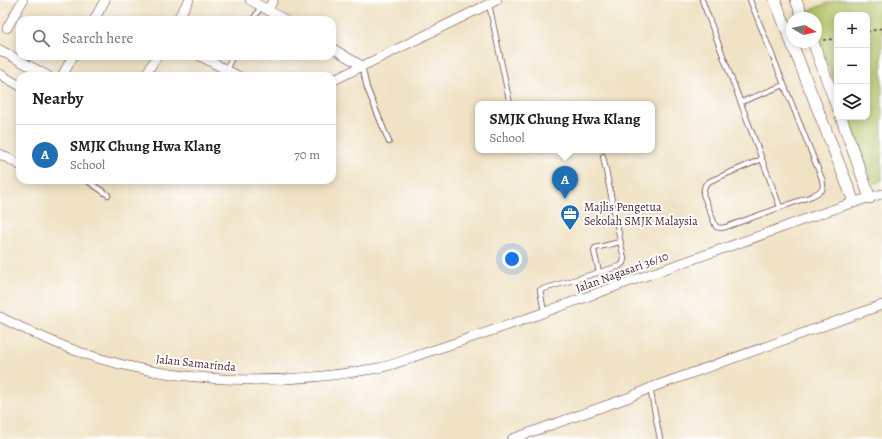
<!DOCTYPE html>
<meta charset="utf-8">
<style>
body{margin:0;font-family:Alegreya,serif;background:#f2f2f2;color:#202124}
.controls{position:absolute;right:12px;top:12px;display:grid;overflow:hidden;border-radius:8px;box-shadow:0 2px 10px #0003}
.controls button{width:36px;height:36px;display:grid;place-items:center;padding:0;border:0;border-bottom:1px solid #e0e0e0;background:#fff;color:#202124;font:20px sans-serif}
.compass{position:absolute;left:786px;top:12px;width:36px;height:36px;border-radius:50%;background:#fff;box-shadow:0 2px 10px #0003;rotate:99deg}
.you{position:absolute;left:512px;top:259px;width:14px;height:14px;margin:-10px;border:3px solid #fff;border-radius:50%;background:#1a73e8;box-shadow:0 0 0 6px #1a73e833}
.badge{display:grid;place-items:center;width:26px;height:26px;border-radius:50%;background:#1f6fb2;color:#fff;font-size:13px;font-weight:700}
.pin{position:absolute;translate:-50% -33px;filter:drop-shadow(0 1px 2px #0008)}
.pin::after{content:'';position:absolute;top:21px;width:14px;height:12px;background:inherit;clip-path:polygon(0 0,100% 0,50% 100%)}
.popup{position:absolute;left:475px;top:101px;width:180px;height:52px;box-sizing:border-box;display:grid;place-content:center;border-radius:8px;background:#fff;filter:drop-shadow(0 1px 3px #0005);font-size:13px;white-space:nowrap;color:#757577}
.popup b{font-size:15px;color:#202124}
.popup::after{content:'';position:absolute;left:50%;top:100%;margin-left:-8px;border:8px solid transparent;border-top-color:#fff}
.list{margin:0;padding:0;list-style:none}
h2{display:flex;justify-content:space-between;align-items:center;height:52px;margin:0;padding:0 16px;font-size:17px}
h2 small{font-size:13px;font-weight:400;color:#757577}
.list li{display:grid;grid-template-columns:26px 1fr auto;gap:12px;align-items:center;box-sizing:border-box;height:60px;padding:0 16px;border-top:1px solid #e0e0e0}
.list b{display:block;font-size:15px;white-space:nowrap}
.list p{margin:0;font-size:13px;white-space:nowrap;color:#757577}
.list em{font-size:13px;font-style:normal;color:#757577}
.icon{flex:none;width:22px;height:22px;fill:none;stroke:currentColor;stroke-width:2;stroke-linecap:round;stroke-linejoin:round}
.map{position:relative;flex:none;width:882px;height:439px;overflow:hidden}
.search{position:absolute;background:#fff;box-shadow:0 2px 10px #0003;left:16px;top:16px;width:320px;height:44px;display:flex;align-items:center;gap:10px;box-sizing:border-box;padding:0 14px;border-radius:12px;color:#757577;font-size:15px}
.panel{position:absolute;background:#fff;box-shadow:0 2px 10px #0003;left:16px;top:72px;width:320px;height:112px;border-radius:12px}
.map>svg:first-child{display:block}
</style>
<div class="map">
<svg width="882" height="439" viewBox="0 0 882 439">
<rect width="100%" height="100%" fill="#fff"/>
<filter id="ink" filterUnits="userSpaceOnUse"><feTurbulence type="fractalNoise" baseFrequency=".025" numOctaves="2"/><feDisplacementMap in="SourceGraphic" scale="8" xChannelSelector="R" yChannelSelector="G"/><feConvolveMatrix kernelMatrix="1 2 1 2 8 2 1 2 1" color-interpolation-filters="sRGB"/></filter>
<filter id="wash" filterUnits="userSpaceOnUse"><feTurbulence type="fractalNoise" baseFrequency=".012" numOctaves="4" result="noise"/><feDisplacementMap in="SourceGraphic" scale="16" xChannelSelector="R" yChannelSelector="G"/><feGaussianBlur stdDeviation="0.9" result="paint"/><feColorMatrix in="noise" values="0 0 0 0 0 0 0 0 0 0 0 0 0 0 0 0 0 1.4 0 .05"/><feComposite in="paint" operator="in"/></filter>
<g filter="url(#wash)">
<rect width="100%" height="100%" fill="#f0e2c4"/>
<path fill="#b3c366" stroke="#7e7148" d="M836 0H882V180L873 184 848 117H867V15H837V88L816 34V18H810L807 11Z"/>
</g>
<g filter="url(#ink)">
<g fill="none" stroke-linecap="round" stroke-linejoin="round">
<defs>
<path id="service" d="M702 0 780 207
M750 0 822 179 823 185 822 190 812 196 726 227 721 228 716 227 703 194 705 185 710 181 762 159
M489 4 510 104
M253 20 261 6
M362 66 367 88 389 142
M226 70 233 56
M741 102 784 85
M86 180 108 195
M599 272 594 251 595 248 620 242
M544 312 540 290 620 266 623 263 624 259 603 156
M650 388 660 439"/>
<path id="minor" d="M250 0 285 20
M268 10 273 0
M94 20 105 0
M177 20 189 0
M7 28 23 0
M332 48 362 66
M0 50 48 76
M200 56 238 76
M0 74 20 86
M62 76 73 56
M145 76 157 56
M332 81 497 0
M0 154 20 165
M0 317C28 331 56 344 85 354 179 385 282 386 378 368 396 365 414 356 431 351 469 338 508 326 545 312 610 288 676 265 742 242 788 226 834 207 882 194
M512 439 630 397 650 388 882 305"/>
<path id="tertiary" d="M775 0 854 202
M796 0 803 18
M813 42 837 107
M841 117 870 198"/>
</defs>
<use href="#service" stroke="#633c42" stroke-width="6"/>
<use href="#minor" stroke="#633c42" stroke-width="10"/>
<use href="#tertiary" stroke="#633c42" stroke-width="12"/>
<path stroke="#633c42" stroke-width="1.5" stroke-dasharray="3 3" stroke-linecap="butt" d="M867 32 882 28
M823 40 837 39"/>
<use href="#service" stroke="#fff" stroke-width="4.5"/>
<use href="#minor" stroke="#fff" stroke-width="9"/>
<use href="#tertiary" stroke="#fff" stroke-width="11"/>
</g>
</g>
<defs>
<symbol id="office-pin" viewBox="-11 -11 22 30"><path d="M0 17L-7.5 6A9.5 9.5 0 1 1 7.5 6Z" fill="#1f6fb2" stroke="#fff"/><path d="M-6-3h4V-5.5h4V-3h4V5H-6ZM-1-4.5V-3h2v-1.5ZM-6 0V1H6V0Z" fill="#fff"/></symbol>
</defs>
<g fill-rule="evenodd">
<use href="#office-pin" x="559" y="203" width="22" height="30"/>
</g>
<g text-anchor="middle" stroke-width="4" stroke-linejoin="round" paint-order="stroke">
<g font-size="12" fill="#4a1f2b" stroke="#fff" text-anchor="start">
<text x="584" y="211">Majlis Pengetua<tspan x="584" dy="14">Sekolah SMJK Malaysia</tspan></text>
</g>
<g font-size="12" fill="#4a1f2b" stroke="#fff">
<text transform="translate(622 272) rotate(-20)" y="4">Jalan Nagasari 36/10</text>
<text transform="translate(196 363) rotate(6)" y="4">Jalan Samarinda</text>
</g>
</g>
</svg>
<div class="controls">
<button>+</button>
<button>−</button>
<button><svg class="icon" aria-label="layers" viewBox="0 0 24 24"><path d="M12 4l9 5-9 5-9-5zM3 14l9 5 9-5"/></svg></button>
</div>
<svg class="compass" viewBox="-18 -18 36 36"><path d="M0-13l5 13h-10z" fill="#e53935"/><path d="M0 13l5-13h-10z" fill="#757577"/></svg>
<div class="you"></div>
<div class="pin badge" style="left:565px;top:199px">A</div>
<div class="popup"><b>SMJK Chung Hwa Klang</b>School</div>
<div class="search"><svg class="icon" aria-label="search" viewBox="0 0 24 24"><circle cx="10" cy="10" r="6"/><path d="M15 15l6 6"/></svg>Search here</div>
<section class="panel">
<h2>Nearby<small></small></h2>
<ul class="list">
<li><span class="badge">A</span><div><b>SMJK Chung Hwa Klang</b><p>School</p></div><em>70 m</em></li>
</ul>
</section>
</div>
